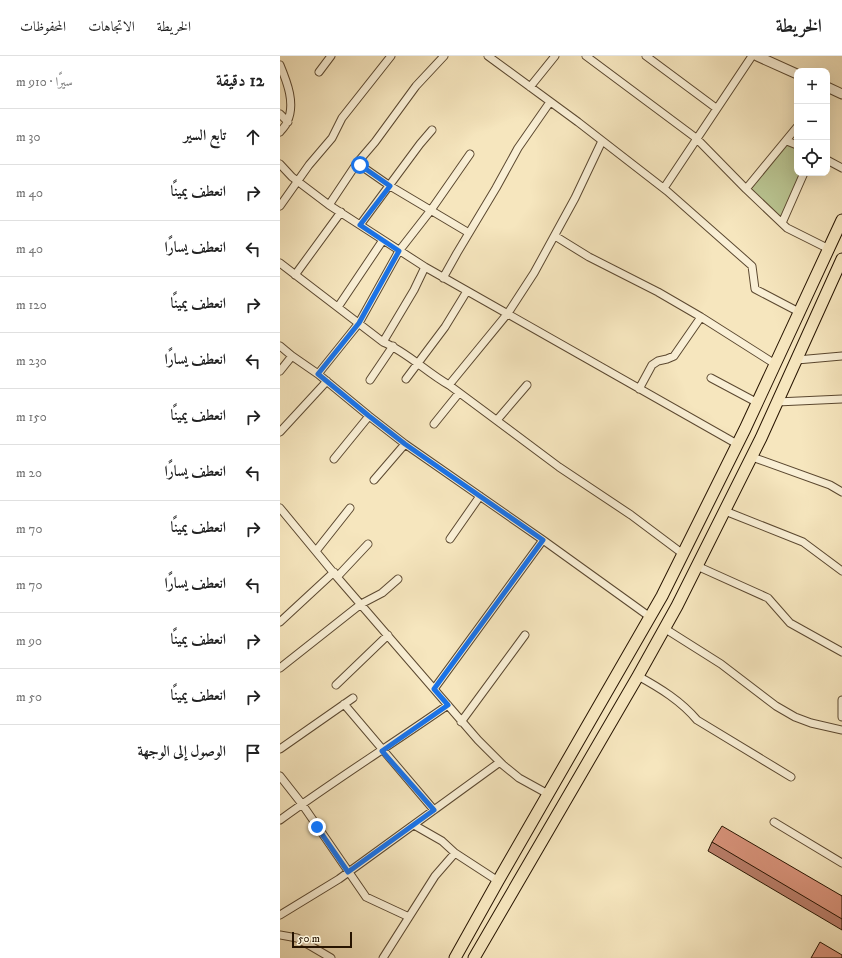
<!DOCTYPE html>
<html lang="ar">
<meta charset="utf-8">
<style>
body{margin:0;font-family:"IM FELL DW Pica",Amiri,serif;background:#f6f6f6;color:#222;direction:rtl}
.controls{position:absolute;right:12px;top:12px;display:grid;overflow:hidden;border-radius:8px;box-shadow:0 4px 16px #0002}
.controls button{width:36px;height:36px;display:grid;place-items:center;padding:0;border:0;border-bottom:1px solid #e0e0e0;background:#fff;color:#222;font:20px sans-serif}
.scale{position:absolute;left:12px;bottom:10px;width:60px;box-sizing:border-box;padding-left:4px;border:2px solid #271401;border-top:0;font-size:11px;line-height:14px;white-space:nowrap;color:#271401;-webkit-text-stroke:3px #f9efd5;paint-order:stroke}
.stop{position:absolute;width:12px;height:12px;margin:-9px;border:3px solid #1a73e8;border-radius:50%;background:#fff}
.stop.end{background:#1a73e8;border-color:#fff;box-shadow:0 1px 4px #0008}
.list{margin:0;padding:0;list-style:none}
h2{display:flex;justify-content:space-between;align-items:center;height:52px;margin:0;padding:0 16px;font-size:17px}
h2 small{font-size:13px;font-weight:400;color:#767676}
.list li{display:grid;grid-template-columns:26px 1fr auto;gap:12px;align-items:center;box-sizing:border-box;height:56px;padding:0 16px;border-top:1px solid #e0e0e0}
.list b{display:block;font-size:15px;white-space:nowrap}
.list em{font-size:13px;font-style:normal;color:#767676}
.icon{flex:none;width:22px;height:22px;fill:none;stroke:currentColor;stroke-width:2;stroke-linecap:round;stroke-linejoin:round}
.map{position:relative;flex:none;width:562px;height:902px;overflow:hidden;direction:ltr}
header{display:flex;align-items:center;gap:24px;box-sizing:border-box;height:56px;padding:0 20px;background:#fff;border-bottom:1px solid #e0e0e0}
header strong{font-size:19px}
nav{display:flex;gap:22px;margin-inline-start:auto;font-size:14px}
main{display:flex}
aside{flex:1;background:#fff}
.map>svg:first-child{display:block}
</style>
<header>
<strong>الخريطة</strong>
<nav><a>الخريطة</a><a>الاتجاهات</a><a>المحفوظات</a></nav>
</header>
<main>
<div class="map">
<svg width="562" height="902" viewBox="0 0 562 902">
<rect width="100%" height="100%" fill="#f6e6be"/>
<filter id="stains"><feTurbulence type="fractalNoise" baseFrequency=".005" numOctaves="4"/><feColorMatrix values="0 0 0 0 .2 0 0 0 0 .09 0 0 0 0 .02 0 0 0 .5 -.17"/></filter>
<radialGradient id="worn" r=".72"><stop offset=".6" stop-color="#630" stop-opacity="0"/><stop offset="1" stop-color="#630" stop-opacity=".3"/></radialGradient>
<path fill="#bac693" stroke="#706d4a" d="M507 87 517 93V117H523L502 165 471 133Z"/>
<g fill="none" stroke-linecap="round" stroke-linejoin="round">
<defs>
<path id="minor" d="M208 0 298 66 387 135 472 210 475 233 519 256
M306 0 416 82 466 133 507 172 549 193
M366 0 436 52
M0 9C7 26 16 48 7 66 6 70 2 73 0 76
M39 16 51 0
M250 31 275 0
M0 58 8 66
M507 85 517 89
M547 104 562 112
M77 107 110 130 189 177
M0 108 12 121 49 149 145 211 457 388
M384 132 472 0
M466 133 517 71
M49 149 77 107 95 86 136 30 164 0
M0 150 29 109 52 82 62 62 111 0
M502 167 524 117
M80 169 140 88 152 74
M275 180 309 201 378 236 421 261 495 308
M0 207 103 286C127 296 146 316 169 329L279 411 351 459 403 498
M15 219 61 156
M163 222 177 197 216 132 238 92 270 46
M58 251 103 184
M103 286 134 234 145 211
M0 290 12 300 38 318 89 360 125 388 263 484 370 561
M517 304 562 300
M0 315 12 300
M38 318 79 267 119 195 151 154 190 98
M431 322 476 346
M126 323 165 271 187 235
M90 324 113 290
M169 329 228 257 254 217 295 142 322 85
M359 333 372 309 378 305 387 303 394 300 421 261
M497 346 562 343
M217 364 247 329
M154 368 179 337
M0 376 47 325
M472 401 550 429 562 436
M54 403 89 360
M94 424 125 388
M0 452 57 521 198 684 223 709 239 722 268 738
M445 455 523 486 562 515
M170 483 200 440
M36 495 70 452
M417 510 488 542 510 567 562 596
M57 521 88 488
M0 566 54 516
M384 572 441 608 496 650 515 661 531 667 562 674
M0 612 81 548 102 537 118 523
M358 620C380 632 401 645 417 664L511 721
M56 629 108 579
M154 633 263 484
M562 644V661
M64 648 154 754
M181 666 245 579
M0 693 73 642
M0 720 22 748 86 841 129 861
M0 764C55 724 112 688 168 649
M494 766 562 807
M134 769 162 785 175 797 218 825
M0 859 59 823 220 706
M0 879 17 882 51 902
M103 902 155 820 175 797"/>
<path id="tertiary" d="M477 0 517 18
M547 31 562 38"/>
<path id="primary" d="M175 902 218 825 382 540 465 373 562 164
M194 902 358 620 397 550 481 382 562 203"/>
</defs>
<use href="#minor" stroke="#5b4830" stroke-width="9"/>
<use href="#tertiary" stroke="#5b4830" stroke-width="11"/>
<use href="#primary" stroke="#271401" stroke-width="13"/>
<use href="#minor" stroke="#f9efd5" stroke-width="7"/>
<use href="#tertiary" stroke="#f9efd5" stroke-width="9"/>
<use href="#primary" stroke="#f6e6be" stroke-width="11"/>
</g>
<path fill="#bb7f6b" stroke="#271401" d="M432 786 562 840V874L428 795Z"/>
<path fill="#da947c" stroke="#271401" d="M442 770 562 840V863L432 786Z
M540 886 562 899V902H531Z"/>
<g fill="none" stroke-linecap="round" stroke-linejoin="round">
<path stroke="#1a73e8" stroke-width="5" d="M37 771 68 816 154 754 102 695 168 649 154 633 263 484 125 388 89 360 38 318 79 267 119 195 80 169 110 130 80 109"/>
</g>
<rect width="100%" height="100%" filter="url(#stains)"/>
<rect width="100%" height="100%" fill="url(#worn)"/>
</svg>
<div class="controls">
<button>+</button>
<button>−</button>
<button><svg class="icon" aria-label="locate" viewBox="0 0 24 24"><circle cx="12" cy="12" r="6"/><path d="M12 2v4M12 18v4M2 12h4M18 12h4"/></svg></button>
</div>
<div class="scale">50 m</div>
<div class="stop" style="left:80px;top:109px"></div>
<div class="stop end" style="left:37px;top:771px"></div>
</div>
<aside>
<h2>12 دقيقة<small>سيرًا · 910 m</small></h2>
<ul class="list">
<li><svg class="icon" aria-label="ahead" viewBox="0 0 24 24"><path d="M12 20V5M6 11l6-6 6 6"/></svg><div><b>تابع السير</b></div><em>30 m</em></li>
<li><svg class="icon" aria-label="right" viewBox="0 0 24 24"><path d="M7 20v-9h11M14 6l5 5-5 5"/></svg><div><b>انعطف يمينًا</b></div><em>40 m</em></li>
<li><svg class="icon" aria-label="left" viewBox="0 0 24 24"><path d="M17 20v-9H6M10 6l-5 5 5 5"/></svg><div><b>انعطف يسارًا</b></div><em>40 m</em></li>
<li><svg class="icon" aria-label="right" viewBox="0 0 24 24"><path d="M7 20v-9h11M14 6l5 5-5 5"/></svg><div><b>انعطف يمينًا</b></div><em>120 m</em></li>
<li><svg class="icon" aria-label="left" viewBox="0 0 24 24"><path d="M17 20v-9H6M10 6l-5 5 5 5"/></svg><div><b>انعطف يسارًا</b></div><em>230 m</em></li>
<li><svg class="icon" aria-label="right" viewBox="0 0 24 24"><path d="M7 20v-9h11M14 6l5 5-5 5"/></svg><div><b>انعطف يمينًا</b></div><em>150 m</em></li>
<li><svg class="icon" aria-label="left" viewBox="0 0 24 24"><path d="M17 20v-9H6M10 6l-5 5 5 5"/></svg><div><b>انعطف يسارًا</b></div><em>20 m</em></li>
<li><svg class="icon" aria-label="right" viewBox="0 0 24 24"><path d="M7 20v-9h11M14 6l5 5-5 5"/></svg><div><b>انعطف يمينًا</b></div><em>70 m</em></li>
<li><svg class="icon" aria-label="left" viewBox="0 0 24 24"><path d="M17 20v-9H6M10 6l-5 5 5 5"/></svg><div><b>انعطف يسارًا</b></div><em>70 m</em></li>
<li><svg class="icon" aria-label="right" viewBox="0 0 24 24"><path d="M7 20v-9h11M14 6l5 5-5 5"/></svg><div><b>انعطف يمينًا</b></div><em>90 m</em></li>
<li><svg class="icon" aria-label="right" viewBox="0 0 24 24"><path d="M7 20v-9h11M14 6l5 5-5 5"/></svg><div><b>انعطف يمينًا</b></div><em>50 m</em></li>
<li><svg class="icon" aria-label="arrive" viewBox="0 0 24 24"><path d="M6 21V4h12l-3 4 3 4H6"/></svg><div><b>الوصول إلى الوجهة</b></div></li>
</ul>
</aside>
</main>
